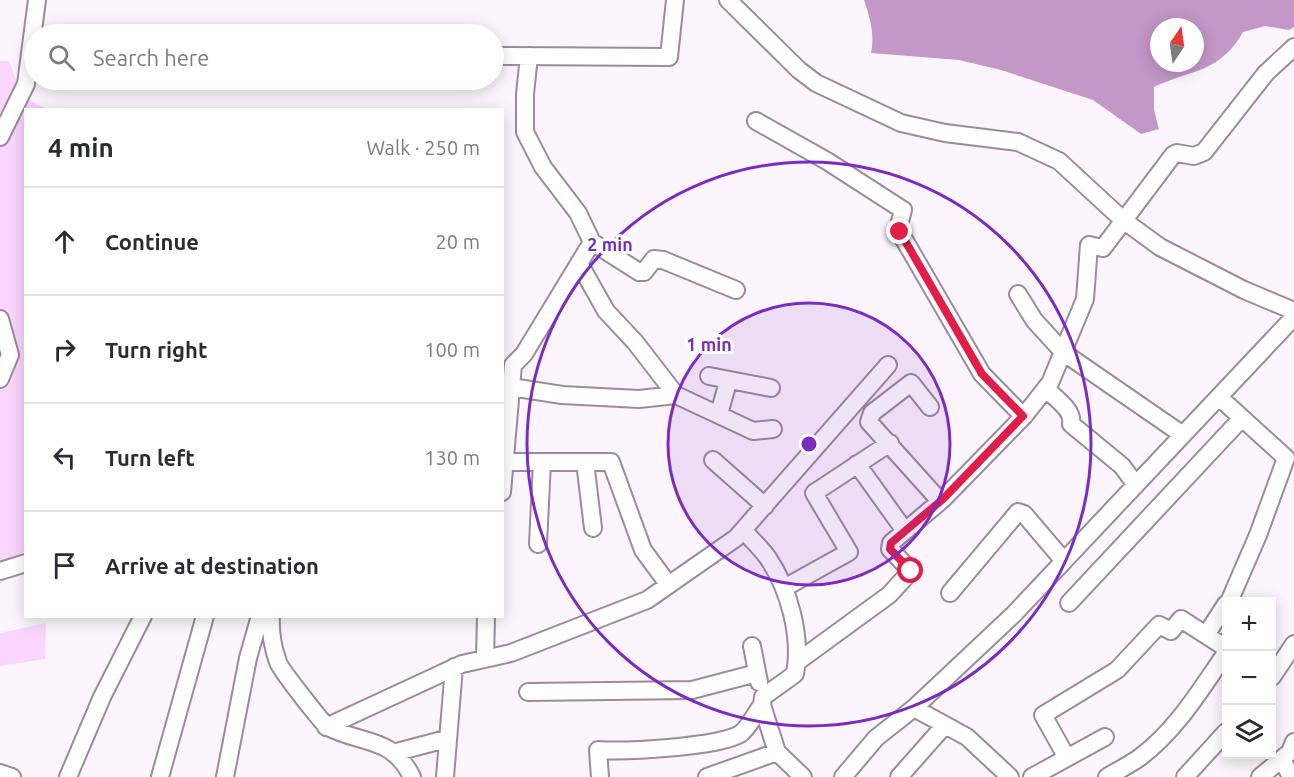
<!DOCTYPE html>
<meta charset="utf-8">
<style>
body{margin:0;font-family:Ubuntu,sans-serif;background:#f7f7f7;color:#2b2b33}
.controls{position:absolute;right:18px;bottom:18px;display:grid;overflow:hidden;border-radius:0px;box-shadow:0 3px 15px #0003}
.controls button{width:54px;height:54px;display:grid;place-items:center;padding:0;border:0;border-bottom:2px solid #e1e1e2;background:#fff;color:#2b2b33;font:30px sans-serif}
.compass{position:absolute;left:1150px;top:18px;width:54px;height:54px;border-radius:50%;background:#fff;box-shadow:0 3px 15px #0003;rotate:13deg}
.stop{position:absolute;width:18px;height:18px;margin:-14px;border:4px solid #e11d48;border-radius:50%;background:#fff}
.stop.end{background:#e11d48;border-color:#fff;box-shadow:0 2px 6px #0008}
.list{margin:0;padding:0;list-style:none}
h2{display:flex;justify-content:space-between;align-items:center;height:78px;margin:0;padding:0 24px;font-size:26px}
h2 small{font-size:20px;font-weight:400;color:#7c7c81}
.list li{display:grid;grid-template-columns:39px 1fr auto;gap:18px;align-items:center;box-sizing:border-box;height:108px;padding:0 24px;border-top:2px solid #e1e1e2}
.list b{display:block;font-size:22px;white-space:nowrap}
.list em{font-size:20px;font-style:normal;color:#7c7c81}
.icon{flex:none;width:33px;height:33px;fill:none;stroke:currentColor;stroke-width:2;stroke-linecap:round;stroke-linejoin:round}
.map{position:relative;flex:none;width:1294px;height:777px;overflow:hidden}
.search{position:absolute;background:#fff;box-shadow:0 3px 15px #0003;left:24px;top:24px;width:480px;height:66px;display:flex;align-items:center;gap:15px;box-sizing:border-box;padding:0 21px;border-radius:33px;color:#7c7c81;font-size:22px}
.panel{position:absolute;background:#fff;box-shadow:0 3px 15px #0003;left:24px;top:108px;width:480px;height:510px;border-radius:0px}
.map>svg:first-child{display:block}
</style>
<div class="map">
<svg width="1294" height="777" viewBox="0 0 1294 777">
<rect width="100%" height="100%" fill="#fcf5fd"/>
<path fill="#fad5fe" d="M0 61H9L22 96 47 109 26 110 25 575 11 573 0 585Z
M46 623 45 659 0 666V633Z"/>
<path fill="#c397c8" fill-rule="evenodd" d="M864 0H1294V27L1289 30 1265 26 1243 32C1220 73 1192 69 1154 87V110L1159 129 1141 134 1093 100 1001 70 959 60 871 53C875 34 870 18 864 0ZM1159 27H1195V63H1159Z"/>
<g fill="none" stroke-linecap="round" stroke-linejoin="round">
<defs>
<path id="minor" d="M728 0 799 70 816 83 901 123 945 133 1018 142 1059 161 1123 220 1160 247 1244 290 1294 311
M494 56 669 57 675 0
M756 121 827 161 903 210 898 229 982 374 1023 416
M0 137 26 84 37 0
M592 242 639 272H644L654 259 663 260 736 290
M579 263 606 311 635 342 676 395
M1018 294 1034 320 1064 353 1183 435
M0 319 10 355 0 379
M709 376 771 388
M511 387 562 395 639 399 676 395 753 431 773 429
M1046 389C1055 398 1074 410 1071 424L1122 466 1136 485
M1219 397 1286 458 1258 535 1229 602
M930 407 911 383 872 413 869 422 940 501
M719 414 728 382
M713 460 765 506
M506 462H611L643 550 668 584
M585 462 593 528
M857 464 905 531
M502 492 513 365 524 354 592 242 578 213 543 167 525 132V94L529 56
M743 530C751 539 761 548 768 558 789 589 802 636 795 674L763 697 762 705 777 752 803 777
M538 544 542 462
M0 571 26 563
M784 588 849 552 814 493 890 443
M950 593 1018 512 1024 514 1064 561
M1069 603 1242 418
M271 616C270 632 273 648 278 662 280 669 323 724 328 727 363 745 392 736 412 777
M1206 635 1226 604
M752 646 759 682
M485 659 486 616
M797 662 889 595 911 571 890 549 891 543 943 499 1024 416 1050 383 1085 299 1089 245 1103 248 1173 155 1177 153 1194 156 1204 152 1266 73 1294 47
M1272 677 1294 644
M528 692 692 690 757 673
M914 708 967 737 1010 777
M326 727 462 664 511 653 647 600 736 538 888 365
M393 753 446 739
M1067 758 1043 715 1117 670 1159 625 1171 631 1181 619 1226 648
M1282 759 1291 777
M0 773 12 777
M68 777 102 697 143 616
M160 777 205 616
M225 777 248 658 260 616
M445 777 454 667
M600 777 598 750C626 752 717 747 740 734 749 728 755 713 762 705
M707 777 777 752
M843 777 876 738 914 708 1014 614 1294 317
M899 777 945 725
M1032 777 1105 737
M1107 777C1117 771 1129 765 1139 758 1176 731 1201 689 1226 653
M1185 777 1226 732
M1260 777 1290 752 1294 742"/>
</defs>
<use href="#minor" stroke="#9b8b9c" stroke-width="20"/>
<use href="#minor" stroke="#fff" stroke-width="16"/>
</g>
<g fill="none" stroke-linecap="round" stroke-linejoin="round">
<path stroke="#e11d48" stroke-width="8" d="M900 232 982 374 1023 416 943 499 891 543 890 549 911 571"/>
</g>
<circle cx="809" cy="444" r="141" fill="#7b2cbf" fill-opacity=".12"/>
<g fill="none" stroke="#7b2cbf" stroke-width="3">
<circle cx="809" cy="444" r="141"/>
<circle cx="809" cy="444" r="282"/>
</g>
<circle cx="809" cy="444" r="9" fill="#7b2cbf" stroke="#fff" stroke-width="3"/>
<g font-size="18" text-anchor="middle" font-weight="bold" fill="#7b2cbf" stroke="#fff" stroke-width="6" stroke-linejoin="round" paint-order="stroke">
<text x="610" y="251">2 min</text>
<text x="709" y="351">1 min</text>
</g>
</svg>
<div class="controls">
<button>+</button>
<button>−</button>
<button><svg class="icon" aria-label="layers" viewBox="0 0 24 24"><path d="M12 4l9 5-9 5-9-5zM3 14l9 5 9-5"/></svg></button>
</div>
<svg class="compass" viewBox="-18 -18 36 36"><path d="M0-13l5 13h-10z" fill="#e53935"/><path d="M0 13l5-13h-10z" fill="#7c7c81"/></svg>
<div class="stop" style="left:911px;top:571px"></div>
<div class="stop end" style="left:900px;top:232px"></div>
<div class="search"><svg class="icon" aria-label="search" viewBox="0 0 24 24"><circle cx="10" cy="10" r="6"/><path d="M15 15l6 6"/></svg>Search here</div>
<section class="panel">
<h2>4 min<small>Walk · 250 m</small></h2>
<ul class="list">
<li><svg class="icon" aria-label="ahead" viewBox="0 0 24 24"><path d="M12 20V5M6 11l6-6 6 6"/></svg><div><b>Continue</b></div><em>20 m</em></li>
<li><svg class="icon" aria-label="right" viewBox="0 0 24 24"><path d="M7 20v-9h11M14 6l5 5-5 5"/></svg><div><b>Turn right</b></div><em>100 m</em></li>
<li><svg class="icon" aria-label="left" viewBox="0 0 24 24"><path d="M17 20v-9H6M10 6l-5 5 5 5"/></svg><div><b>Turn left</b></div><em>130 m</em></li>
<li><svg class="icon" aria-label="arrive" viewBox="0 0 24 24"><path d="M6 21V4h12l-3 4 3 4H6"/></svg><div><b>Arrive at destination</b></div></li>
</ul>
</section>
</div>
